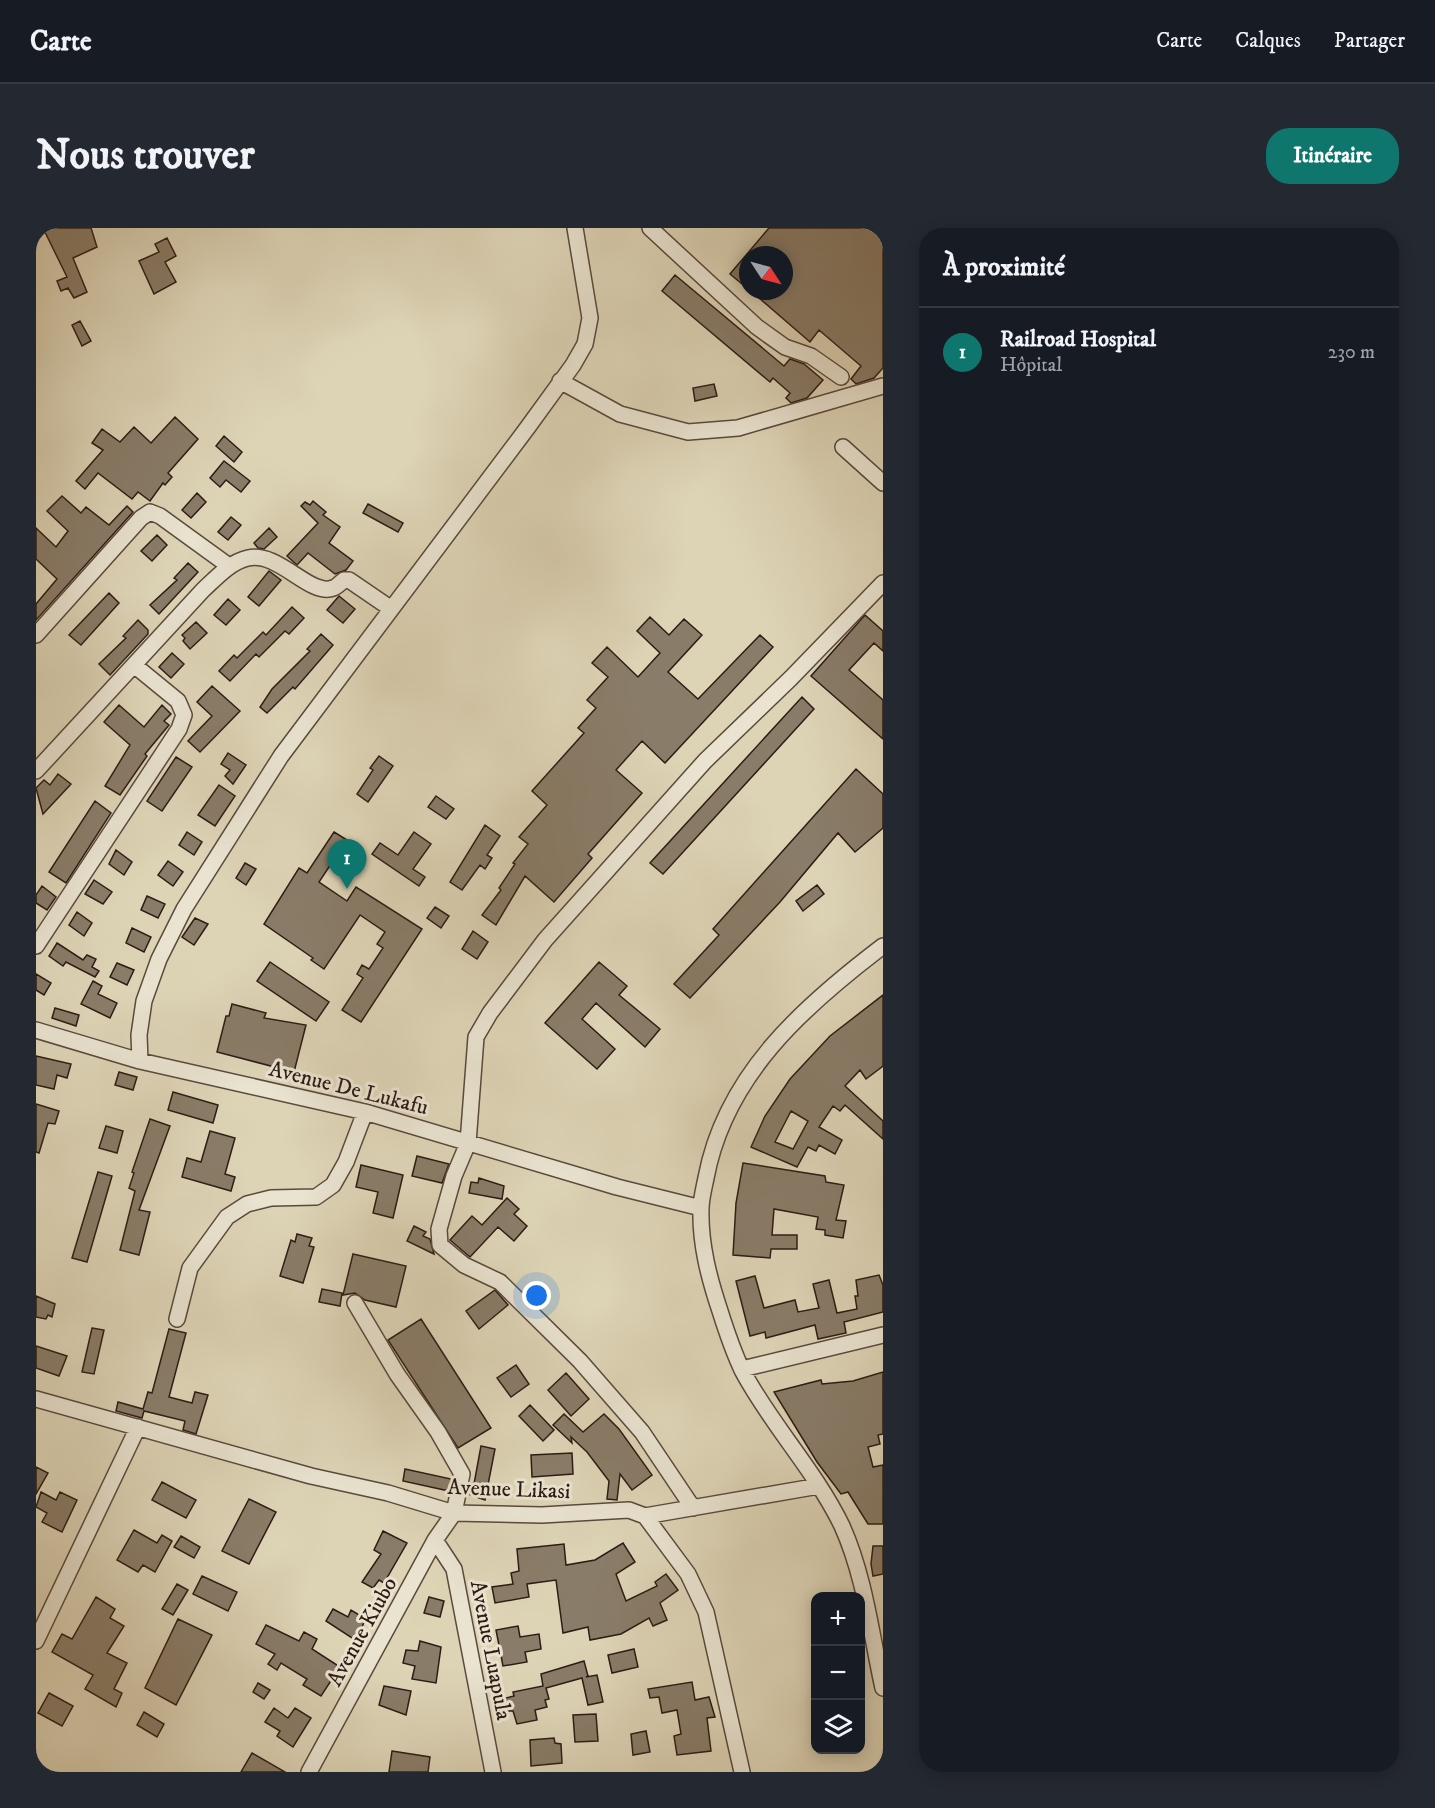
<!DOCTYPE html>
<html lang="fr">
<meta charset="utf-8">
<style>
body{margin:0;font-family:"IM FELL DW Pica",serif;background:#242831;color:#f1f3f6}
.controls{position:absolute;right:18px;bottom:18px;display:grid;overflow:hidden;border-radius:12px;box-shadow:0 3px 15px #0003}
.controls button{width:54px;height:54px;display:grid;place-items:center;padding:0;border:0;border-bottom:2px solid #363941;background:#171b24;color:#f1f3f6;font:30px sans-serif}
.compass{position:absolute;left:703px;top:18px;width:54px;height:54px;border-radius:50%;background:#171b24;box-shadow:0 3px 15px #0003;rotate:126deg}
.you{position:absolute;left:501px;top:1068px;width:21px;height:21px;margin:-15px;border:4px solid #fff;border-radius:50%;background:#1a73e8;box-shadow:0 0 0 9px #1a73e833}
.badge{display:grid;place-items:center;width:39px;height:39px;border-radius:50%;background:#0f766e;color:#fff;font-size:20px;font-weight:700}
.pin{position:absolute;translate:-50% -50px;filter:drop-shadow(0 2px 3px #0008)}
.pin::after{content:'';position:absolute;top:32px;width:21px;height:18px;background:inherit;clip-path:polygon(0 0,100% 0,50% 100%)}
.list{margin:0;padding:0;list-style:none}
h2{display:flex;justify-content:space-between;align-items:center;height:78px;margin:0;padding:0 24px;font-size:26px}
h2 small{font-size:20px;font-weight:400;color:#9ea1a6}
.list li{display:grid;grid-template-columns:39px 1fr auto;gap:18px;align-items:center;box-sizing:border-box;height:90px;padding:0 24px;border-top:2px solid #363941}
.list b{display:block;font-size:22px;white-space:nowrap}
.list p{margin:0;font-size:20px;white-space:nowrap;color:#9ea1a6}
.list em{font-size:20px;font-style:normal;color:#9ea1a6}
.icon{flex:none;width:33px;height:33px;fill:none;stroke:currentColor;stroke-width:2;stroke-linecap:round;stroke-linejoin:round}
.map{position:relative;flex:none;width:847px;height:1544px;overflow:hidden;border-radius:24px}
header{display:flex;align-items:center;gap:36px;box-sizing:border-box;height:84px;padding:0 30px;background:#171b24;border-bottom:2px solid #363941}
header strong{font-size:28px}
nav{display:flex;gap:33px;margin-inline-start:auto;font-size:21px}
.intro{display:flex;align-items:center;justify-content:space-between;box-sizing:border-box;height:144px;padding:0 36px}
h1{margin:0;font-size:42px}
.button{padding:15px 27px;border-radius:24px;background:#0f766e;color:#fff;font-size:21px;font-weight:700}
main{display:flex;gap:36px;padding:0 36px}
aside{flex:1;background:#171b24;border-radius:24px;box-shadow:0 3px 15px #0003}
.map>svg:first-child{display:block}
</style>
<header>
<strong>Carte</strong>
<nav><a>Carte</a><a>Calques</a><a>Partager</a></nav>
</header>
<div class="intro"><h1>Nous trouver</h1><a class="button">Itinéraire</a></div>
<main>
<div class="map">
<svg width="847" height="1544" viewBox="0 0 847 1544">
<rect width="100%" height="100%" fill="#ddd4b6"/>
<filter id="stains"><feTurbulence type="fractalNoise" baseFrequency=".00333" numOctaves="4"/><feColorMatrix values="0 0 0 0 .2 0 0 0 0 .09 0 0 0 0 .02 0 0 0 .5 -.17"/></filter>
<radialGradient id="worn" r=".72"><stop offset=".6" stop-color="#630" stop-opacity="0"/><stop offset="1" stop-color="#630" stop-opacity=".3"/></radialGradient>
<path fill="#897c68" stroke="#2d1c14" stroke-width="1.5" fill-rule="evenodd" d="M7 0H55L61 19 37 30 51 64 38 70 32 60 25 63 21 53 31 49Z
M733 0H838L847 8V140L838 150 820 156 815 151 825 138 783 102 774 114 715 63H748V27H712V61L694 46Z
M131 10 140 28 129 34 140 54 118 66 103 33 123 24 119 16Z
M639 47 748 138 754 131 768 136 787 152 771 170 755 175 750 170 754 165 737 150 734 154 626 63Z
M44 93 55 113 46 118 36 97Z
M678 156 681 168 659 173 657 160Z
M139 189 162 211 132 245 136 249 129 257 127 255 114 273 102 264 96 271 62 245 49 261 40 253 67 222 56 215 66 201 84 214 98 199 115 215Z
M188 208 206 224 198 234 180 218Z
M188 233 214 253 205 264 190 252 184 259 174 250Z
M161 265 170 274 155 290 146 282Z
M26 268 45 285 50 279 73 297 91 278 97 284 0 392V376L21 351 0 331V300L20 319 32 303 11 283Z
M277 273 290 284 287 287 304 299 293 315 317 333 310 342 299 346 272 325 261 337 251 328 282 295 265 278 269 274 274 277Z
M332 276 367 295 362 304 327 285Z
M195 289 205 297 192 312 182 304Z
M233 300 241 309 228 321 222 320 218 315Z
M121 307 131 317 116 333 105 323Z
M152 335 162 344 123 386 114 377 141 352 138 350Z
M233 343 245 352 223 378 212 369Z
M73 365 83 375 45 417 33 407Z
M303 368 319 381 307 395 291 382Z
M192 371 204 382 190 397 178 387Z
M256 379 268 390 253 406 249 403 223 429 220 426 194 453 183 443 198 427 201 430 227 404 230 407Z
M829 387 847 403V423L838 415 813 442 847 472V511L775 448Z
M614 389 633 407 648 391 666 407 632 444 662 471 724 407 737 419 629 535 606 513 580 542 606 565 552 626 556 630 518 674 489 648 460 697 446 687 465 662 463 660 479 636 477 635 492 616 483 609 511 577 496 563 548 505 542 500 560 480 551 472 572 449 556 435 571 419 602 449 624 425 601 403Z
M102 392 112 402V406L74 447 63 436 90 410 87 408Z
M160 394 171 405 154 421 147 413 149 410 146 407Z
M285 406 297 417 259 461 257 459 231 485 224 479 236 461 274 423 271 421Z
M136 425 148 436 135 450 123 439Z
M176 458 204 483 164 524 152 513 176 488 161 474Z
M766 469 778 481 627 646 614 635Z
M83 477 108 499 126 477 135 486 128 493 133 497 109 526 111 528 84 567 69 558 94 517 68 494Z
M192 525 210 537 197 556 189 548 194 542 185 536Z
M343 528 357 538 332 574 321 566 337 542 334 540Z
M140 529 156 539 126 583 111 573Z
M820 541 847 566V600L819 624 802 605 744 674 654 770 638 756 683 707 677 701Z
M22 546 35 556 7 586 0 560 8 552 14 557Z
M183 557 199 568 179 598 162 587Z
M400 568 418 581 410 591 392 579Z
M59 573 75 585 30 655 13 644Z
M449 597 464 608 451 627 456 630 449 641 444 637 426 662 414 654Z
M151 604 166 614 158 627 143 617Z
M298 604 311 612 283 654 311 673 320 659 386 701 325 794 306 782 327 750 321 746 326 737 333 741 347 720 341 716 349 704 324 687 288 741 275 732 277 730 228 696 263 640 271 645Z
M378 604 395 616 377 641 389 649 383 658 336 626 344 615 362 627Z
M80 622 96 634 88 647 73 636Z
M132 633 147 644 137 658 122 647Z
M209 635 220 641 210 657 200 650Z
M58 652 76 664 67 676 49 666Z
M781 657 788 666 767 683 760 673Z
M6 658 20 669 11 682 0 675V667Z
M111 668 129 676 122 690 105 682Z
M399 679 413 688 405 700 391 690Z
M41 684 56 695 48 708 33 697Z
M159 690 172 696 158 717 146 709Z
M96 700 115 709 108 724 90 715Z
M437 703 452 714 441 731 426 721Z
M21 715 47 732 51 727 60 731 56 739 63 743 59 749 30 734 27 738 13 728Z
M234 734 293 774 280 793 221 753Z
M563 734 591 758 583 767 624 801 609 819 560 775 546 791 579 821 561 841 509 795Z
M81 735 98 742 91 757 74 749Z
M0 746 15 755 8 767 0 762Z
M57 753 66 758 62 766 81 775 74 790 45 776Z
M847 767V838L830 851 824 842 809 858 847 893V911L809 877 804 883 797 878 783 899 806 912 799 926 783 917 780 923 772 919 761 939 715 919 729 888 754 851 794 808ZM755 883 772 893 757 921 739 914Z
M196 776 230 785 228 790 270 797 258 844 181 824 190 788H193Z
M19 780 43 787 40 798 16 790Z
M0 828 35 836 31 850 21 847 18 861 0 857Z
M83 844 101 849 97 862 79 857Z
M137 864 182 877 177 895 132 882Z
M0 876 23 883 19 896 12 895 3 925 0 924Z
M114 891 134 898 103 982 114 984 103 1027 84 1022 99 963 93 960 98 945 96 944Z
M70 898 87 903 81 925 63 920Z
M174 903 199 910 189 946 199 949 195 963 146 949 151 930 165 934Z
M381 928 413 936 406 955 376 948Z
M707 935 789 948 790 954 808 957 800 992 810 993 807 1010 789 1007V1002L780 1001 782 989 738 981 736 1007H761V1021H735L734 1030 697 1027 700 975Z
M325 937 367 947 357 990 337 985 342 964 320 959Z
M62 944 76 948 51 1034 36 1030Z
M443 950 468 958 466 971 433 965 435 954 442 955Z
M471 970 483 981 478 986 491 998 478 1013 462 999 434 1029 414 1012 436 988 446 997Z
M378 998 390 1004 387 1008 394 1011 398 1026 371 1013Z
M261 1006 276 1010 273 1018 278 1019 267 1055 244 1048 255 1012 259 1014Z
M317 1026 370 1038 360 1079 329 1072 319 1065 307 1067Z
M843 1047 847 1057V1084L808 1094 810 1105 782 1111 779 1097 730 1110 729 1104 714 1108 700 1053 719 1048 728 1080 759 1072 762 1084 783 1080 777 1056 793 1052 801 1085 821 1081 819 1068H822L820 1052Z
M286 1061 306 1065 304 1078 283 1074Z
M459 1062 472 1077 443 1101 430 1083Z
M0 1068 19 1076 16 1089 12 1087 10 1091 0 1089Z
M385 1091 455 1200 422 1220 352 1112Z
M56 1100 68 1102 58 1146 46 1144Z
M133 1101 150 1105 133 1169 156 1175 159 1164 172 1167 160 1206 147 1202 149 1193 108 1183 106 1190 80 1183 82 1174 107 1181 112 1164 116 1165Z
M0 1118 31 1128 23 1148 0 1140Z
M480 1137 493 1156 475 1169 461 1150Z
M847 1144V1206L842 1207 844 1216 832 1219 837 1239 847 1237V1296H832L812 1264 805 1266 781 1234 738 1164 785 1152 786 1156 817 1153Z
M530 1145 553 1171 535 1188 512 1162Z
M494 1177 518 1202 507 1213 483 1188Z
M528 1186 547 1204 568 1186 583 1201 616 1247 596 1262 584 1246 581 1272 571 1271 573 1253 551 1224 535 1209 536 1215 517 1197Z
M445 1218 459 1221 449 1272 432 1266 434 1255 438 1256Z
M536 1225 537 1246 496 1249 495 1227Z
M0 1239 12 1245 0 1266Z
M369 1241 415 1251 413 1263 367 1253Z
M126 1254 160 1272 150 1290 116 1272Z
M5 1264 20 1272 24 1264 41 1272 26 1304 6 1294 11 1285 0 1279Z
M213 1271 240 1284 213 1336 186 1323Z
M98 1302 121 1315 126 1307 136 1313 119 1344 107 1337 102 1344 81 1332Z
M347 1303 371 1315 348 1355 343 1352 337 1360 326 1354 345 1326 338 1322Z
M145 1308 164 1319 158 1330 138 1319Z
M587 1315 599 1334 580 1346 590 1373 621 1358 619 1354 630 1346 642 1362 624 1375 631 1392 617 1398 613 1390 585 1406 554 1412 552 1399 527 1405 520 1352 491 1356 493 1369 459 1375 456 1359 477 1356 475 1345 483 1343 481 1321 528 1316 530 1337 559 1332Z
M837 1318H847V1346L837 1348 835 1336Z
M166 1348 201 1364 192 1383 157 1366Z
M141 1356 152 1362 137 1387 126 1381Z
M60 1369 79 1381 74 1390 88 1398 71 1425 91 1435 78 1461 86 1465 80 1479 49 1461 57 1447 16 1424 26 1406 36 1411Z
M393 1369 408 1373 404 1389 388 1385Z
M297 1381 312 1389 315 1382 330 1391 319 1412 290 1393Z
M142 1391 176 1407 140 1477 109 1460Z
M230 1397 263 1413 268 1404 281 1411 276 1421 304 1439 285 1468 267 1457 271 1451 245 1435 241 1442 232 1436 239 1426 220 1416Z
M482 1398 484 1409 503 1406 505 1421 489 1424 491 1434 467 1438 460 1402Z
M384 1413 405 1419 400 1455 376 1451 379 1438 367 1435 370 1422 382 1423Z
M598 1421 602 1439 576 1445 572 1427Z
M548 1433 552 1448 550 1449 561 1447 567 1474 552 1477 546 1450 510 1460 513 1471 509 1472 511 1479 499 1482 501 1492 481 1496 477 1483H469L466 1471 478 1468 477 1464 507 1458 505 1446Z
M656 1454 659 1472 673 1469 679 1489 671 1490 675 1523 641 1527 638 1508 645 1506 641 1482 626 1485 623 1469 614 1470 612 1461Z
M222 1455 234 1462 228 1471 217 1464Z
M348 1458 375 1463 370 1487 343 1477Z
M13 1465 37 1478 26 1498 2 1485Z
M238 1480 252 1490 259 1480 275 1490 257 1519 241 1508 244 1503 229 1494Z
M108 1484 128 1496 121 1509 101 1497Z
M560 1486 562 1513 539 1514 537 1487Z
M610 1503 614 1524 597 1527 595 1506Z
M518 1510 519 1515 525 1516 526 1535 495 1538 494 1512Z
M356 1523 394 1529 392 1544H353Z
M216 1525 249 1544H205Z"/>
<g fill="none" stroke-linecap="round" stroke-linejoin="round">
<defs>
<path id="street" d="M614 0 721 99 749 119 775 128 805 149
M524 153 584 186 652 204 702 200 847 158
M807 219 847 255
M0 407 105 290 114 284 124 288 193 338
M0 543 167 362C180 350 194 334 212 330 243 323 274 369 297 360 301 359 305 354 308 352H313L354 380
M0 718 143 501 148 487 142 473 98 437
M847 718C768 778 689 847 670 950 668 960 665 971 665 981 664 1016 673 1050 684 1083 690 1102 697 1123 706 1142 735 1197 779 1242 806 1298 829 1349 835 1406 847 1460
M0 802 104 833 329 884 581 959 665 980
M104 833 103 807 108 773 123 731 148 681 245 528 492 199 537 137 549 116 554 90 539 0
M141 1091 154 1040 191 989 211 976 235 970 280 969 297 957 310 934 329 884
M706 1141 847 1107
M0 1171 275 1248 352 1265 418 1285 506 1287 593 1282 609 1288 652 1346 670 1384 706 1544
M657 1280 606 1204 544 1133 464 1054 428 1037 404 1017 403 1001 418 948 432 915 440 809 454 785 509 712 669 533 755 450 847 355
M609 1288 783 1258
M399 1312 418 1341 457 1544
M0 1413 102 1199
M273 1544 399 1312 418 1285 426 1246 402 1204 361 1146 319 1075"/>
</defs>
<use href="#street" stroke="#594a3c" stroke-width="18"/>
<use href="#street" stroke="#e9e3d0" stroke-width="15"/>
</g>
<g text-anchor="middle" stroke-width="6" stroke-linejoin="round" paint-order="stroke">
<g font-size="22" fill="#2d1c14" stroke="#e9e3d0">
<text transform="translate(313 859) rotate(14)" y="8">Avenue De Lukafu</text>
<text transform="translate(473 1260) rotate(2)" y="8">Avenue Likasi</text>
<text transform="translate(325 1403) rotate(-61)" y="8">Avenue Kiubo</text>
<text transform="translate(456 1422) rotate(79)" y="8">Avenue Luapula</text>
</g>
</g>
<rect width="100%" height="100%" filter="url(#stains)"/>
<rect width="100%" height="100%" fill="url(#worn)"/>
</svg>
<div class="controls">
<button>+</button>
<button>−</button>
<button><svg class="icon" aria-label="layers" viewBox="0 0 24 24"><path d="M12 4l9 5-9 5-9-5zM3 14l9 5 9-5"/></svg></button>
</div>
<svg class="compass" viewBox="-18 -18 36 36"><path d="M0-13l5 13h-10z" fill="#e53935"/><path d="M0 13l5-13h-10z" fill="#9ea1a6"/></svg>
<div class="you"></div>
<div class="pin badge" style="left:311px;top:661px">1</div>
</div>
<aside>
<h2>À proximité<small></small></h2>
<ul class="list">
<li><span class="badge">1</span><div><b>Railroad Hospital</b><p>Hôpital</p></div><em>230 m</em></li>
</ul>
</aside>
</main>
